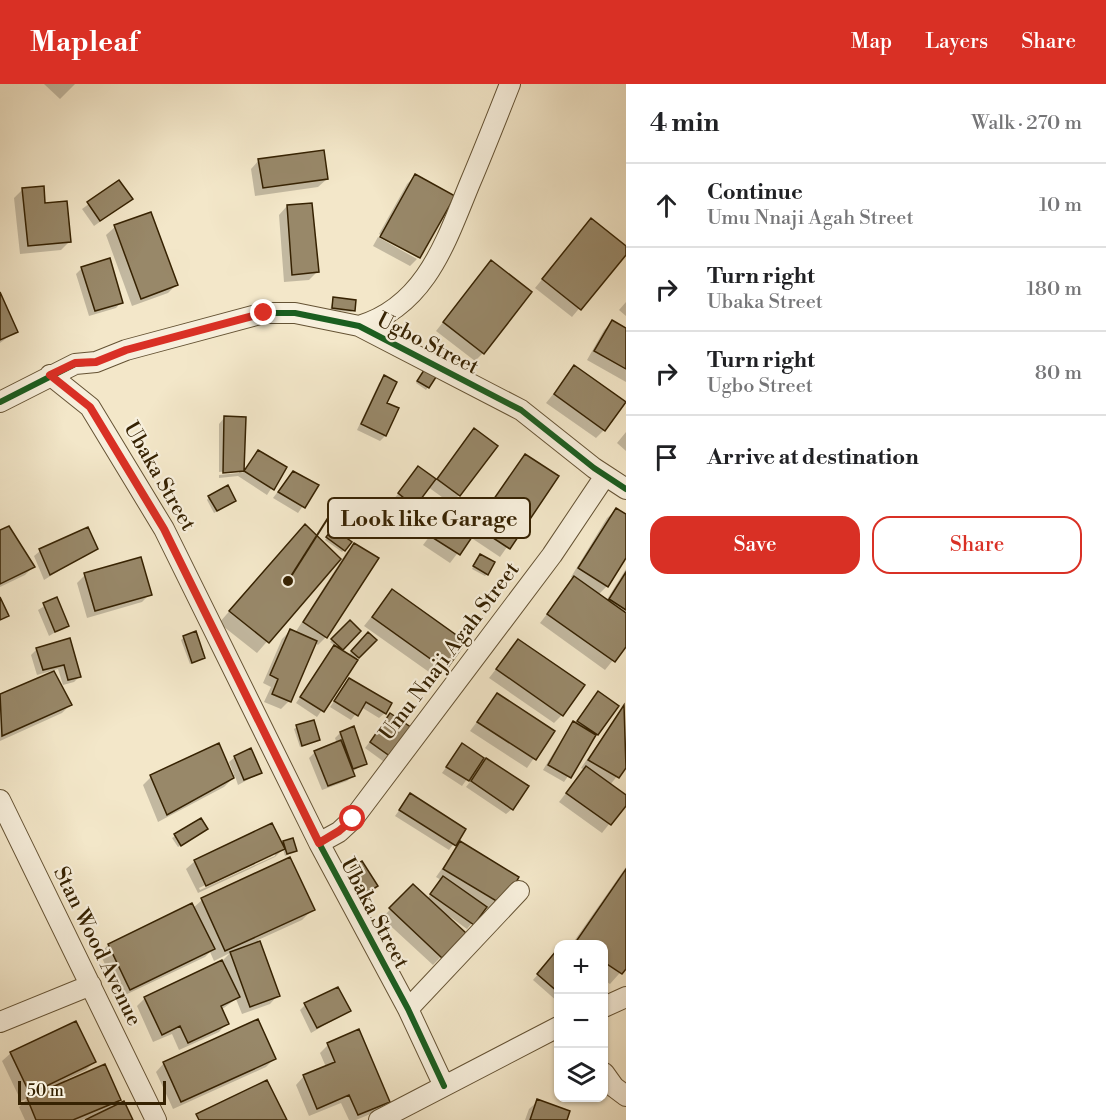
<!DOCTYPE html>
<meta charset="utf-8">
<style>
body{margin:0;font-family:"Libre Bodoni",serif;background:#f2f2f2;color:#202124}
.controls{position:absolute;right:18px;bottom:18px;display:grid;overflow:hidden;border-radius:12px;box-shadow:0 2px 4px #0004}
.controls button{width:54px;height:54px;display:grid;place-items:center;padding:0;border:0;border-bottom:2px solid #e0e0e0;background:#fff;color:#202124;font:30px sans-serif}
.scale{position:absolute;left:18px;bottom:15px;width:148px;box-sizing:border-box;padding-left:6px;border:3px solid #362202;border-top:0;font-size:16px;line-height:21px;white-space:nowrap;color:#362202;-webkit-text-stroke:4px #f7efdc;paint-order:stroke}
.stop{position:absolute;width:18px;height:18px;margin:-14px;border:4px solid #d93025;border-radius:50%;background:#fff}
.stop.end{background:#d93025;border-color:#fff;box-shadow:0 2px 6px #0008}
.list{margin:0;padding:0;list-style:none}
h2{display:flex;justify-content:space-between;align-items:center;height:78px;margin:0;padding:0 24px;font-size:26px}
h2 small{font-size:20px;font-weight:400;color:#757577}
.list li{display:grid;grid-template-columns:39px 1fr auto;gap:18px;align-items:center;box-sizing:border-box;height:84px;padding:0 24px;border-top:2px solid #e0e0e0}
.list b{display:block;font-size:22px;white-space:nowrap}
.list p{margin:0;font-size:20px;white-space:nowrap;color:#757577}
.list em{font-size:20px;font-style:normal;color:#757577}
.actions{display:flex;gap:12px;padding:18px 24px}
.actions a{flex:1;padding:14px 0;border:2px solid #d93025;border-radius:18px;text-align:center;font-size:21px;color:#d93025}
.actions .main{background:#d93025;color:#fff}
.icon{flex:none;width:33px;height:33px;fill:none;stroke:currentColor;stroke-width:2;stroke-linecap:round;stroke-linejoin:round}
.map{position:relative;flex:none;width:626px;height:1036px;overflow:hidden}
header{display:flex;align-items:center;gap:36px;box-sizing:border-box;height:84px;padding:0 30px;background:#d93025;color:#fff}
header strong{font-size:28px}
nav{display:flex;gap:33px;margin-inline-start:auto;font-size:21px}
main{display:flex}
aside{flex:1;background:#fff}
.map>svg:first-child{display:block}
</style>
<header>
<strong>Mapleaf</strong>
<nav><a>Map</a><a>Layers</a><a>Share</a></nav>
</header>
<main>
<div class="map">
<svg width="626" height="1036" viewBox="0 0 626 1036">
<rect width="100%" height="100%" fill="#f3e7c9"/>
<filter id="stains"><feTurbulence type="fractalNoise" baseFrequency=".00333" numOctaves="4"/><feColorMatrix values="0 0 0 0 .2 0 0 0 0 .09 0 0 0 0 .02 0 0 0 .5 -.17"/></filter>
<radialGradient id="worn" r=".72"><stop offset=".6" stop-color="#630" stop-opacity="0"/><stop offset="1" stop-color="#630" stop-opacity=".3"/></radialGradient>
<path fill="#0003" fill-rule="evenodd" d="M44 0H75L60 15Z
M259 76 327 95 318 103 255 112 251 85Z
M415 92 453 112 418 174 379 150 407 100Z
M119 98 125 120 94 142 82 125Z
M23 105 44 120 70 157 61 166 20 170 14 114Z
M287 122 317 188 309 196 284 198 279 131Z
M591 136 626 164V168L572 233 535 204Z
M115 143 176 201 168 209 132 222 106 151Z
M378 153 417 175 410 182 373 162Z
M491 178 483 269 475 277 436 247Z
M82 184 121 218 116 224 89 232 76 190Z
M0 212 16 247 0 259Z
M333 215 354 226 351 228 330 226Z
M626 218V232L619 226Z
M612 238 626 245V298L587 276 604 246Z
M575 283 604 346 596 354 546 319Z
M424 287 428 303 426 306 416 299Z
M384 293 385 352 380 357 357 346 379 299Z
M224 334H244L242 389 258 368 285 383 267 411 238 392 219 394V391L239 389V386L219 388V340Z
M474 346 459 411 452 418 479 436 525 372 556 393 500 473 470 453 450 479 423 461 453 421 428 403 408 427 393 416 419 384 435 396Z
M626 348V367L617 359Z
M288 394 317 402 298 429 273 414Z
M209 413 232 419 214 429 207 416Z
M616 426 626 432V471L607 502 598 511 606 517 626 485V560L605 586 540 539 574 495 571 493 607 434Z
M0 448 33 483 25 491 0 503Z
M331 448 344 466 342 468 325 456Z
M295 452 339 475 257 569 219 539Z
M354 461 326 553 318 561 315 559 289 617 281 625 264 618 271 603 263 599 282 555 290 547 295 549 346 469Z
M96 464 44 496 34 472 40 467Z
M478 474 487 490 485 492 472 485Z
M85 491 150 510 142 518 87 534 77 499Z
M392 507 445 585 436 593 364 542Z
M56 515 67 541 49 552 38 526Z
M350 538 359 547 341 567 348 571 368 550 374 556 357 575 317 633 296 619 335 562 330 558Z
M184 553 204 574 201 576 190 580 181 556Z
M69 556 80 592 74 598 63 601 58 585 37 591 31 571 37 565Z
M518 557 562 631 554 639 489 594Z
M54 589 70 621 62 629 0 657V612Z
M349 595 385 629 379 634 361 623 351 636 330 623Z
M598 609 617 622 564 698 543 686 568 645 575 640Z
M497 611 553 647 527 684 470 647Z
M624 623 626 681 610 701 626 713V719L602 749 559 718 584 686 581 684Z
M390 631 412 646 387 680 365 664Z
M297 643 319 655 300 663 294 645Z
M340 649 365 679 352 688 353 691 347 697 322 706 309 674 315 668 337 660 335 654Z
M462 661 482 674 462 702 442 689Z
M235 673 260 689 238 701 235 692 224 703 158 738 143 701 151 693 232 692 234 691 229 678Z
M487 676 512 725 506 730 466 703Z
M410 711 464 746 449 766 395 732Z
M200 736 204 747 178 763 172 754Z
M284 759 296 767 285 772 283 765 275 773 198 809 186 785 195 777ZM275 768V772L200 806 199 804Z
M460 759 517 793 493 828 485 823 467 845 449 832 464 849 433 881 382 834 413 802 427 815 441 796 436 793Z
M290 775 313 825 302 836 258 856 278 911 270 920 242 930 236 915 221 926 227 939 219 948 179 966 172 950 153 958 137 922 145 914 221 878 230 869 214 877 210 868 205 873 121 913 100 870 108 861 192 821 193 824 202 816Z
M626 783V882L610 900 604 896V860H572Z
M352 785 374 804 364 810 350 787Z
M556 869 558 871V918L533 896Z
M305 921 349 927 311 949 300 926Z
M328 961 388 1017 380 1026 356 1036H349L341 1019 309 1032 296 1001 304 992 326 983 320 969Z
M11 969 94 978 86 986 65 996 66 998 119 1015 109 1025 132 1036H89V1033L82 1036H25L19 1023 28 1014 21 1017 2 977Z
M274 975 266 983 173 1025 156 988 164 979Z
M538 1017 565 1036H525L529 1025Z"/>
<path fill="#988869" stroke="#362202" stroke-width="1.5" d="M324 66 328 95 263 104 258 75Z
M415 90 455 112 420 174 380 153Z
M119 96 133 115 100 137 87 118Z
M44 102 45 119 67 117 71 158 28 162 22 104Z
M312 119 319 188 292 191 287 121Z
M151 128 178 201 141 215 114 141Z
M591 134 626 162V171L581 226 542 195Z
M110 174 123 219 95 227 81 183Z
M491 176 532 208 484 270 443 238Z
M0 208 18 248 0 256Z
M333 213 356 216 355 227 332 224Z
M612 236 626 244V285L594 267Z
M574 281 626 318 605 347 554 310Z
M426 283 438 290 429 304 417 297Z
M384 291 397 298 387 319 399 324 386 352 361 340Z
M224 332 246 333 244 387 223 389Z
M474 344 498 362 460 412 437 395Z
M258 366 287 383 274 406 244 387Z
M525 370 559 392 510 465 478 444 460 471 430 452 453 418 480 435Z
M418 382 436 395 415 423 398 409Z
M293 387 319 401 305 424 278 408Z
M228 401 236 417 217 427 208 412Z
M616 424 626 430V474L608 503 578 484Z
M305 440 341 475 269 559 229 527Z
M9 442 35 483 0 500V446Z
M88 443 98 465 50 491 39 465Z
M333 444 352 458 345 467 326 453Z
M354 459 379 474 327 554 303 538Z
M480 470 495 478 488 491 473 482Z
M141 473 152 511 95 527 84 489Z
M626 488V526L609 515Z
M574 492 626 529V563L615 578 547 530Z
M392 505 466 558 446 586 372 533Z
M0 513 9 532 0 536Z
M57 513 69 542 55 548 43 519Z
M350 536 361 547 343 566 331 555Z
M290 545 317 557 291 618 272 610 278 595 270 591Z
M196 547 205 574 192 579 183 552Z
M368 548 377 556 359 574 351 567Z
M70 554 81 593 68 596 64 581 43 586 36 564Z
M518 555 585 601 563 632 496 585Z
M334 561 358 576 324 628 300 613Z
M54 587 72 621 2 652 0 610Z
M349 594 392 619 386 630 366 618 358 632 334 617Z
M598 607 619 622 598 651 577 637Z
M497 609 555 647 536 676 477 638Z
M624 621 626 684 619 694 588 676Z
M390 629 415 646 394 675 370 658Z
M314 636 320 656 302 662 296 641Z
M573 637 596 651 571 694 548 681Z
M354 642 367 680 353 685 340 648Z
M341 656 355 692 328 702 314 667Z
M219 659 234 694 167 731 150 691Z
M462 659 484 674 469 697 446 683Z
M251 664 262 689 244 696 234 672Z
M486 674 529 702 513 726 471 697Z
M586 682 626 711V722L611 741 566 709Z
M410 709 466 745 456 762 399 726Z
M201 734 208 745 181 762 174 750Z
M272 739 285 765 206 802 194 776Z
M293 754 297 767 287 770 283 757Z
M460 757 519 793 503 821 443 785Z
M290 773 315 826 225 867 201 814Z
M362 777 378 802 367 809 351 784Z
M626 785V885L622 890 604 878V860L575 859Z
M443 792 487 823 474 841 430 810Z
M413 800 466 849 442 874 389 824Z
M192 819 215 865 130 906 108 860Z
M260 857 280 912 250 923 230 868Z
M556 867 558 869V908L537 890Z
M222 876 240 913 221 922 229 940 188 959 180 942 162 951 144 913Z
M338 903 351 927 317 944 304 919Z
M258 935 276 975 181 1018 163 978Z
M76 937 96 978 30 1010 10 968Z
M359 945 390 1018 358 1031 349 1011 317 1025 303 991 335 978 327 959Z
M105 980 121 1016 73 1036H36L27 1014Z
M267 996 287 1036H199L196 1030Z
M537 1015 570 1027 567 1036H530Z
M124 1017 133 1036H85Z"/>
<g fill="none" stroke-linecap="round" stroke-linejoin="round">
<defs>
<path id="street" d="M359 242C426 222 446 157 470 99 484 66 497 33 510 0
M50 291 90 323 164 445 319 759 408 925 444 1002
M0 318 75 280 96 278 126 266 264 229H295L359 242 521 326 594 384 626 405
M0 716 156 1036
M319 759 339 748 353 735 552 471 605 392
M604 923 626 913
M408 925 519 807
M0 938 91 901
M604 989 614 1003 626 1012
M379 1036 558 943"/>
</defs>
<use href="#street" stroke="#655334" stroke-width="22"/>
<use href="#street" stroke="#f7efdc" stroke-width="20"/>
<defs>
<path id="cycleway" d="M50 291 90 323 164 445 319 759 408 925 444 1002
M0 318 75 280 96 278 126 266 264 229H295L359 242 521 326 594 384 626 405"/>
</defs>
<use href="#cycleway" stroke="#f7efdc" stroke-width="10"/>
<use href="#cycleway" stroke="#1b5e20" stroke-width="6"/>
</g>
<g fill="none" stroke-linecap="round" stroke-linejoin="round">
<path stroke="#d93025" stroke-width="8" d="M264 229 126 266 96 278 75 279 50 291 90 323 164 445 319 759 339 747 353 735"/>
</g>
<g text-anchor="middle" stroke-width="4.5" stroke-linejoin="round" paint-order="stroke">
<g font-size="21" fill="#362202" stroke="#f7efdc">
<text transform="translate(428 259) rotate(27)" y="7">Ugbo Street</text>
<text transform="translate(160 392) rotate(60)" y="7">Ubaka Street</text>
<text transform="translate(449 567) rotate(-53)" y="7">Umu Nnaji Agah Street</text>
<text transform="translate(375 829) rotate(62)" y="7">Ubaka Street</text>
<text transform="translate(98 862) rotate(64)" y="7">Stan Wood Avenue</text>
</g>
</g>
<path fill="none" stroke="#362202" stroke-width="2" d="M288 497L328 434"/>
<circle fill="#362202" stroke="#f7efdc" stroke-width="2" cx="288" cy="497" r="6"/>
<rect fill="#f7efdc" stroke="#362202" stroke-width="2" x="328" y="414" width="202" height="40" rx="6"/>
<g font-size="22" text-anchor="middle" font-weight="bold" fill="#362202">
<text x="429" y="442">Look like Garage</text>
</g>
<rect width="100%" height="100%" filter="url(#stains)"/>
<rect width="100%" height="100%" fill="url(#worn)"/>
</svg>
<div class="controls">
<button>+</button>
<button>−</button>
<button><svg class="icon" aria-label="layers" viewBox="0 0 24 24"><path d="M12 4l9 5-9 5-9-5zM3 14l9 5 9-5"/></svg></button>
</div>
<div class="scale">50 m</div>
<div class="stop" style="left:353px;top:735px"></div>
<div class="stop end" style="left:264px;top:229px"></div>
</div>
<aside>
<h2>4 min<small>Walk · 270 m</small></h2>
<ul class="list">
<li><svg class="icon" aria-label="ahead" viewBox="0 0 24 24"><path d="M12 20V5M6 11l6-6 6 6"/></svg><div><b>Continue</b><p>Umu Nnaji Agah Street</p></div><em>10 m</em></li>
<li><svg class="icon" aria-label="right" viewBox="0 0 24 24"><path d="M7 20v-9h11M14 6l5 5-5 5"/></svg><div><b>Turn right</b><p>Ubaka Street</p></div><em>180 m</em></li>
<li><svg class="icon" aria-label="right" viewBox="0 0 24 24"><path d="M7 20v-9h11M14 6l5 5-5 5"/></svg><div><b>Turn right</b><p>Ugbo Street</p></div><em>80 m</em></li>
<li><svg class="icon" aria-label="arrive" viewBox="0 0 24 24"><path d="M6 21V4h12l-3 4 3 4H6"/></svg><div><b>Arrive at destination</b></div></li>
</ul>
<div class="actions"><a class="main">Save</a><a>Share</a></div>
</aside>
</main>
